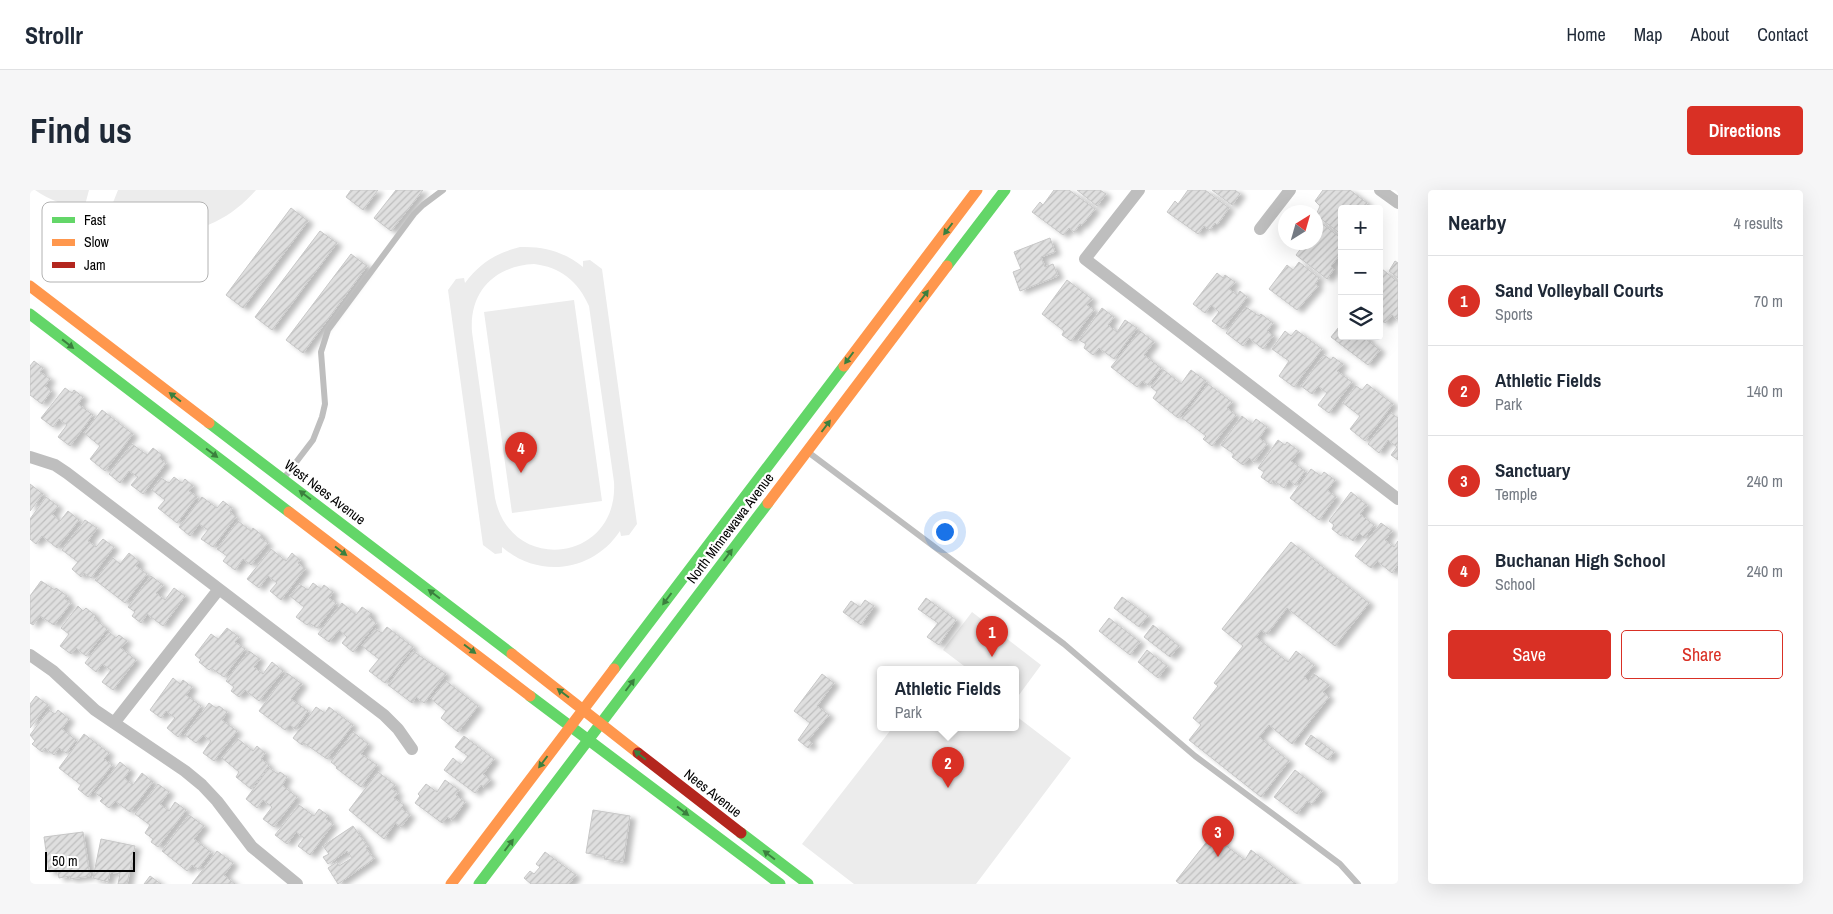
<!DOCTYPE html>
<meta charset="utf-8">
<style>
body{margin:0;font-family:"Archivo Narrow",sans-serif;background:#f6f6f7;color:#1f2937}
.controls{position:absolute;right:15px;top:15px;display:grid;overflow:hidden;border-radius:5px;box-shadow:0 5px 20px #0002}
.controls button{width:45px;height:45px;display:grid;place-items:center;padding:0;border:0;border-bottom:1px solid #e0e1e3;background:#fff;color:#1f2937;font:25px sans-serif}
.compass{position:absolute;left:1248px;top:15px;width:45px;height:45px;border-radius:50%;background:#fff;box-shadow:0 5px 20px #0002;rotate:37deg}
.scale{position:absolute;left:15px;bottom:12px;width:90px;box-sizing:border-box;padding-left:5px;border:2px solid #000;border-top:0;font-size:14px;line-height:18px;white-space:nowrap;color:#000;-webkit-text-stroke:4px #fff;paint-order:stroke}
.you{position:absolute;left:914px;top:341px;width:18px;height:18px;margin:-12px;border:4px solid #fff;border-radius:50%;background:#1a73e8;box-shadow:0 0 0 8px #1a73e833}
.badge{display:grid;place-items:center;width:32px;height:32px;border-radius:50%;background:#d93025;color:#fff;font-size:16px;font-weight:700}
.pin{position:absolute;translate:-50% -41px;filter:drop-shadow(0 1px 2px #0008)}
.pin::after{content:'';position:absolute;top:26px;width:18px;height:15px;background:inherit;clip-path:polygon(0 0,100% 0,50% 100%)}
.popup{position:absolute;left:847px;top:476px;width:142px;height:65px;box-sizing:border-box;display:grid;place-content:center;border-radius:5px;background:#fff;filter:drop-shadow(0 1px 4px #0005);font-size:16px;white-space:nowrap;color:#747a83}
.popup b{font-size:19px;color:#1f2937}
.popup::after{content:'';position:absolute;left:50%;top:100%;margin-left:-10px;border:10px solid transparent;border-top-color:#fff}
.list{margin:0;padding:0;list-style:none}
h2{display:flex;justify-content:space-between;align-items:center;height:65px;margin:0;padding:0 20px;font-size:21px}
h2 small{font-size:16px;font-weight:400;color:#747a83}
.list li{display:grid;grid-template-columns:32px 1fr auto;gap:15px;align-items:center;box-sizing:border-box;height:90px;padding:0 20px;border-top:1px solid #e0e1e3}
.list b{display:block;font-size:19px;white-space:nowrap}
.list p{margin:0;font-size:16px;white-space:nowrap;color:#747a83}
.list em{font-size:16px;font-style:normal;color:#747a83}
.actions{display:flex;gap:10px;padding:15px 20px}
.actions a{flex:1;padding:11px 0;border:1px solid #d93025;border-radius:5px;text-align:center;font-size:18px;color:#d93025}
.actions .main{background:#d93025;color:#fff}
.icon{flex:none;width:28px;height:28px;fill:none;stroke:currentColor;stroke-width:2;stroke-linecap:round;stroke-linejoin:round}
.map{position:relative;flex:none;width:1368px;height:694px;overflow:hidden;border-radius:5px}
header{display:flex;align-items:center;gap:30px;box-sizing:border-box;height:70px;padding:0 25px;background:#fff;border-bottom:1px solid #e0e1e3}
header strong{font-size:24px}
nav{display:flex;gap:28px;margin-inline-start:auto;font-size:18px}
.intro{display:flex;align-items:center;justify-content:space-between;box-sizing:border-box;height:120px;padding:0 30px}
h1{margin:0;font-size:35px}
.button{padding:12px 22px;border-radius:5px;background:#d93025;color:#fff;font-size:18px;font-weight:700}
main{display:flex;gap:30px;padding:0 30px}
aside{flex:1;background:#fff;border-radius:5px;box-shadow:0 5px 20px #0002}
.map>svg:first-child{display:block}
</style>
<header>
<strong>Strollr</strong>
<nav><a>Home</a><a>Map</a><a>About</a><a>Contact</a></nav>
</header>
<div class="intro"><h1>Find us</h1><a class="button">Directions</a></div>
<main>
<div class="map">
<svg width="1368" height="694" viewBox="0 0 1368 694">
<defs>
<pattern id="building-hatch" width="6" height="6" patternUnits="userSpaceOnUse" patternTransform="scale(1.25)"><rect width="6" height="6" fill="#dfdfdf"/><path d="M-1 1l2-2M0 6l6-6M5 7l2-2" fill="none" stroke="#bebebe"/></pattern>
<filter id="shadow"><feDropShadow dx="5.5" dy="3" stdDeviation="2.5" flood-color="#0004"/></filter>
</defs>
<rect width="100%" height="100%" fill="#fff"/>
<path fill="#ececec" fill-rule="evenodd" d="M5 0H59L54 19C36 15 20 11 5 0Z
M88 0H226C187 45 130 56 78 25Z
M490 57C515 56 534 62 553 77V71L560 70 572 79 607 334 599 345 591 346 590 341C563 382 508 389 472 357V363L465 364 453 355 418 100 426 89 434 88 435 93C450 73 466 63 490 57ZM504 74C530 77 548 91 559 116L584 292C589 372 481 386 465 308L442 142C439 102 464 76 504 74Z
M544 110 572 311 482 323 454 122Z
M942 422 1011 475 986 509V479H938L913 460Z
M986 526 1041 568 946 694H824L772 654 863 537H986Z"/>
<path fill="url(#building-hatch)" stroke="#c7c7c7" filter="url(#shadow)" d="M321 0H348L333 20 316 7Z
M366 0H393L361 41 344 28Z
M1024 0H1039L1065 19 1052 35 1050 34 1044 42 1039 38 1033 45 1002 22 1010 12 1013 15Z
M1047 0H1070L1076 4 1067 16Z
M1158 0H1175L1199 18 1187 35 1185 33 1180 40 1174 36 1168 44 1137 22 1145 11 1148 14Z
M1182 0H1205L1210 4 1202 15Z
M1293 0H1320L1337 13 1332 19H1312V45L1286 25 1290 16 1285 11Z
M261 18 278 31 213 118 196 105Z
M1286 29 1312 49V62L1301 76 1304 79 1297 89 1266 65 1272 57 1267 52H1286Z
M290 41 307 53 242 140 225 127Z
M1020 48 1025 62 1011 67 1015 77 1023 74 1028 86 990 101 983 82 991 79 984 62Z
M321 64 337 76 273 163 256 150Z
M1365 71 1368 73V88L1359 81Z
M1269 72 1289 88 1285 94 1288 96 1267 120 1239 99 1257 75 1263 80Z
M1352 79 1368 92V127L1367 129 1362 125 1355 133 1349 129V83Z
M1187 83 1193 88 1195 85 1205 92 1199 99 1207 105 1210 101 1217 107 1193 139 1182 131 1189 122 1181 115 1175 123 1163 114Z
M1037 90 1062 109 1057 115 1064 120 1041 151 1032 145 1034 141 1012 124Z
M1216 117 1229 126 1231 124 1243 133 1237 141 1243 146 1233 159 1219 148 1213 156 1196 143Z
M1072 118 1084 127 1078 135 1087 142 1095 130 1107 138 1084 169 1069 158 1063 165 1054 158 1056 154 1049 150Z
M1312 133V146H1338L1336 149 1350 160 1338 175 1301 147Z
M1266 140 1292 159 1264 197 1249 186 1259 171 1242 159 1255 141 1261 146Z
M1110 141 1124 152 1114 165 1131 178 1118 195 1112 191 1107 197 1081 177Z
M1294 165 1301 170 1303 167 1313 174 1307 181 1322 192 1299 223 1288 215 1297 203 1288 196 1282 204 1271 196Z
M4 171 13 178 10 182 20 189 15 196 21 201 12 214 0 205V176Z
M1134 180 1151 194 1161 180 1176 191 1148 228 1123 208 1127 202 1121 197Z
M1178 194 1202 212 1197 218 1206 225 1182 256 1173 249 1176 246 1152 228Z
M1337 194 1363 214 1335 251 1320 239 1330 226 1313 213 1326 196 1332 200Z
M35 198 42 203 44 200 53 207 48 214 63 225 40 256 28 247 37 235 29 229 23 237 11 228Z
M72 220 103 244 75 281 60 269 70 256 54 243Z
M1361 223 1368 228V270L1361 265 1367 257 1358 250 1349 263 1338 254Z
M1212 226 1222 234 1226 229 1237 237 1229 248 1237 254 1224 272 1219 268 1213 275 1202 267 1204 264 1191 255Z
M1248 250 1255 255 1257 252 1269 261 1261 271 1275 281 1265 295 1259 290 1254 298 1243 290 1241 294 1231 287 1234 282 1228 278Z
M102 254 117 265 123 258 132 265 129 268 136 273 113 304 101 295 108 287 99 281 90 293 79 284Z
M1281 279 1291 286 1294 282 1305 290 1297 300 1306 307 1289 330 1260 308Z
M144 287 152 293 155 289 163 296 159 301 167 307 147 333 128 318 135 310 122 300 131 288 139 293Z
M0 294 13 304 0 321Z
M1321 302 1337 315 1330 324 1344 335 1334 348 1329 343 1323 351 1313 343 1311 346 1302 339 1304 335 1299 331Z
M16 307 28 316 22 324 30 331 38 321 49 330 27 358 12 346 6 354 0 349V329Z
M172 307 187 318 193 311 202 318 200 322 206 327 183 357 171 349 178 340 169 334 160 346 149 337Z
M55 330 67 338 58 351 66 357 73 349 84 357 61 388 54 383 51 387 42 379 48 372 32 360Z
M208 331 221 341 223 338 233 346 231 348 238 353 221 375 213 369 205 380 193 371 197 366 187 359Z
M1351 333 1362 341 1355 350 1364 357 1368 351V374L1362 383 1347 371 1341 378 1325 366Z
M1261 352 1339 413 1305 456 1257 418 1237 444 1231 440 1226 447 1258 472 1266 461 1284 475 1274 487 1279 491 1284 484 1299 495 1293 502 1299 507 1262 554 1239 535 1229 547 1259 571 1231 607 1159 550 1171 535 1163 528 1188 496 1184 493 1213 456 1192 439Z
M241 359 256 371 262 363 270 370 268 373 275 379 251 410 240 401 247 393 238 386 229 398 217 389Z
M99 363 110 372 106 376 117 384 95 413 65 390 83 368 90 374Z
M121 386 133 395 126 403 135 410 144 398 155 406 133 436 117 424 111 433 102 426 105 422 98 417Z
M11 391 25 400 26 398 37 406 35 409 41 413 24 435 10 426 3 435 0 433V406Z
M283 393 291 399 294 395 303 402 299 408 306 413 287 438 279 433 277 435 266 427 274 417 260 406 269 394 278 400Z
M1092 407 1118 426 1109 437 1084 418Z
M896 408 926 430 909 455 897 447 908 433 888 419Z
M835 410 844 416 831 435 813 422 821 411 830 417Z
M312 413 326 425 332 417 342 424 339 427 346 433 323 462 312 453 317 447 309 440 299 452 288 444Z
M48 416 53 421 56 418 66 426 64 428 77 439 56 466 46 458 41 464 30 456 39 444 31 438Z
M1079 428 1110 452 1100 465 1069 441Z
M1123 435 1149 456 1140 467 1114 447Z
M357 437 383 457 355 493 339 481 349 469 332 456 345 439 352 443Z
M197 438 209 447 205 452 215 459 194 487 181 478 179 480 169 472 171 470 165 465 181 444 188 449Z
M79 442 86 448 89 445 97 451 91 458 106 470 83 500 72 492 81 480 72 474 66 482 55 473Z
M1117 460 1137 476 1128 488 1108 472Z
M219 461 230 469 224 477 233 484 242 472 253 481 229 511 215 500 209 507 201 501 204 497 196 491Z
M383 461 416 484 394 513 386 507 382 513 358 495Z
M257 483 272 494 261 509 278 521 265 539 260 535 255 540 229 521Z
M792 484 804 493 787 516 799 525 778 550 782 553 778 558 768 550 780 533 764 521Z
M143 488 150 494 153 490 162 497 156 505 171 516 148 547 137 538 145 528 136 521 131 528 120 520Z
M416 491 448 516 428 542 411 528 416 521 401 509Z
M6 506 18 515 0 538V514Z
M179 513 186 518 189 516 197 522 192 530 207 541 184 571 173 563 181 551 173 545 166 553 155 545Z
M286 517 295 523 299 517 323 535 297 569 274 553 272 555 263 548Z
M19 520 25 524 28 520 39 529 32 539 46 550 36 563 29 558 24 565 15 558 12 562 2 554 5 551 0 545Z
M323 542 338 554 331 564 347 575 331 597 306 578 307 577 301 572Z
M54 544 79 563 74 569 82 575 58 607 48 599 51 595 29 578Z
M1281 545 1304 562 1298 570 1275 554Z
M434 546 464 569 453 584 460 590 454 597 451 595 445 603 414 580 423 568 431 575 438 566 425 557Z
M208 549 223 561 227 556 235 563 231 569 239 575 221 599 206 587 209 582 192 568Z
M90 572 100 580 94 588 103 595 112 583 123 592 100 622 85 611 79 618 70 611 73 608 65 603Z
M239 578 248 584 250 582 257 587 252 595 267 607 244 637 233 629 242 617 233 610 227 618 216 609Z
M1265 580 1292 601 1282 614 1277 611 1267 624 1244 607Z
M348 582 365 595 362 599 368 603 364 608 374 615 371 618 380 625 371 637 365 633 354 649 319 620Z
M415 590 429 600 426 605 435 612 422 630 417 627 412 633 385 613 390 606 388 604 396 594 407 602Z
M128 594 139 602 130 614 139 621 145 612 156 620 128 657 121 652 123 649 115 643 120 635 105 624Z
M269 615 284 626 289 619 299 626 296 629 303 634 280 665 268 656 274 648 266 642 257 654 245 645Z
M563 620 600 626 593 672 574 669 575 666 556 663Z
M159 625 174 636 164 649 181 662 168 679 162 675 157 681 132 661Z
M323 636 338 657 336 658 344 669 308 694 298 678 307 672 309 676 322 668 317 661 298 674 293 667 299 664 293 656Z
M53 642 60 686 40 689V686L29 688 28 681 19 682 14 647Z
M1182 645 1215 670 1221 660 1266 694H1150L1146 691Z
M71 649 105 656 97 694H88L90 684 80 682 78 692 63 688Z
M187 661 203 673 194 685 205 694H162Z
M515 662 546 685 539 694H501L494 688 500 681 504 684 510 677 506 674Z
M120 686 131 694H114Z"/>
<g fill="none" stroke-linecap="round" stroke-linejoin="round">
<path stroke="#bebebe" stroke-width="6" d="M778 262 1034 454 1165 566 1310 674 1328 694
M254 288 283 250 292 227 295 214 291 162 298 140 384 24 393 15 413 0"/>
<path stroke="#bebebe" stroke-width="12" d="M1109 0 1055 69 1368 309
M1350 0 1368 13
M1230 39 1260 0
M0 267 25 275 37 283 354 525 368 539 382 559
M0 465 23 481 65 520 155 581 172 595 187 611 222 657 267 694
M84 533 189 399"/>
<path stroke="#63d668" stroke-width="11" d="M917 76 975 0
M0 124 259 322
M179 233 482 464
M584 479 814 176
M500 506 750 694
M711 643 778 694
M449 694 738 313"/>
<path stroke="#ff974d" stroke-width="11" d="M0 96 179 233
M814 176 947 0
M738 313 917 76
M259 322 500 506
M482 464 608 563
M421 694 584 479"/>
<path stroke="#b3261e" stroke-width="11" d="M608 563 711 643"/>
</g>
<defs><path id="oneway-solid" d="M-6-.8H1V-3.2L6.5 0L1 3.2V.8H-6Z" transform="scale(1.25)"/></defs>
<g fill="#3b803e">
<use href="#oneway-solid" transform="translate(918 39) rotate(127)"/>
<use href="#oneway-solid" transform="translate(894 106) rotate(-53)"/>
<use href="#oneway-solid" transform="translate(38 154) rotate(38)"/>
<use href="#oneway-solid" transform="translate(819 168) rotate(127)"/>
<use href="#oneway-solid" transform="translate(145 207) rotate(-143)"/>
<use href="#oneway-solid" transform="translate(796 236) rotate(-53)"/>
<use href="#oneway-solid" transform="translate(182 263) rotate(37)"/>
<use href="#oneway-solid" transform="translate(275 305) rotate(-143)"/>
<use href="#oneway-solid" transform="translate(311 361) rotate(37)"/>
<use href="#oneway-solid" transform="translate(698 365) rotate(-53)"/>
<use href="#oneway-solid" transform="translate(404 404) rotate(-143)"/>
<use href="#oneway-solid" transform="translate(637 409) rotate(127)"/>
<use href="#oneway-solid" transform="translate(440 459) rotate(37)"/>
<use href="#oneway-solid" transform="translate(600 495) rotate(-53)"/>
<use href="#oneway-solid" transform="translate(533 503) rotate(-143)"/>
<use href="#oneway-solid" transform="translate(610 565) rotate(-142)"/>
<use href="#oneway-solid" transform="translate(513 572) rotate(127)"/>
<use href="#oneway-solid" transform="translate(653 621) rotate(37)"/>
<use href="#oneway-solid" transform="translate(479 655) rotate(-53)"/>
<use href="#oneway-solid" transform="translate(739 665) rotate(-143)"/>
</g>
<g text-anchor="middle" stroke-width="4.5" stroke-linejoin="round" paint-order="stroke">
<g font-size="14" fill="#000" stroke="#fff">
<text transform="translate(295 302) rotate(37)" y="5">West Nees Avenue</text>
<text transform="translate(700 338) rotate(-53)" y="5">North Minnewawa Avenue</text>
<text transform="translate(683 603) rotate(38)" y="5">Nees Avenue</text>
</g>
</g>
<rect x="12" y="12" width="166" height="80" rx="8" fill="#fff" stroke="#b2b2b2" stroke-width="1"/>
<rect x="22" y="27" width="23" height="6" fill="#63d668"/>
<rect x="22" y="49" width="23" height="7" fill="#ff974d"/>
<rect x="22" y="72" width="23" height="6" fill="#b3261e"/>
<g font-size="14" fill="#000">
<text x="54" y="35">Fast</text>
<text x="54" y="57">Slow</text>
<text x="54" y="80">Jam</text>
</g>
</svg>
<div class="controls">
<button>+</button>
<button>−</button>
<button><svg class="icon" aria-label="layers" viewBox="0 0 24 24"><path d="M12 4l9 5-9 5-9-5zM3 14l9 5 9-5"/></svg></button>
</div>
<svg class="compass" viewBox="-18 -18 36 36"><path d="M0-13l5 13h-10z" fill="#e53935"/><path d="M0 13l5-13h-10z" fill="#747a83"/></svg>
<div class="scale">50 m</div>
<div class="you"></div>
<div class="pin badge" style="left:962px;top:467px">1</div>
<div class="pin badge" style="left:918px;top:598px">2</div>
<div class="popup"><b>Athletic Fields</b>Park</div>
<div class="pin badge" style="left:1188px;top:667px">3</div>
<div class="pin badge" style="left:491px;top:283px">4</div>
</div>
<aside>
<h2>Nearby<small>4 results</small></h2>
<ul class="list">
<li><span class="badge">1</span><div><b>Sand Volleyball Courts</b><p>Sports</p></div><em>70 m</em></li>
<li><span class="badge">2</span><div><b>Athletic Fields</b><p>Park</p></div><em>140 m</em></li>
<li><span class="badge">3</span><div><b>Sanctuary</b><p>Temple</p></div><em>240 m</em></li>
<li><span class="badge">4</span><div><b>Buchanan High School</b><p>School</p></div><em>240 m</em></li>
</ul>
<div class="actions"><a class="main">Save</a><a>Share</a></div>
</aside>
</main>
